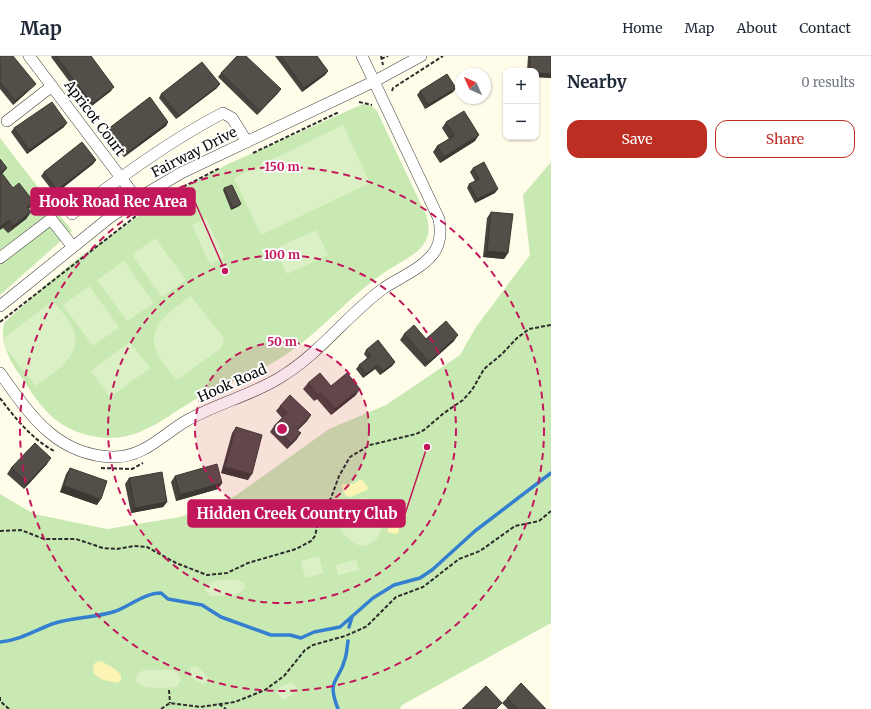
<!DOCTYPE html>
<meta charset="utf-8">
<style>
body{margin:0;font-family:Merriweather,serif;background:#f6f6f7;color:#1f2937}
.controls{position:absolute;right:12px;top:12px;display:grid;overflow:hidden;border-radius:8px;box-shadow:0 1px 3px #0004}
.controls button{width:36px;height:36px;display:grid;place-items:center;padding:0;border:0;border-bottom:1px solid #e0e1e3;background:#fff;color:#1f2937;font:20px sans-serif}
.compass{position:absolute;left:455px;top:12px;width:36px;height:36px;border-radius:50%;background:#fff;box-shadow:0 1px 3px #0004;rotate:315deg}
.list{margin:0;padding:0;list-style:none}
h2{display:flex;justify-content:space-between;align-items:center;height:52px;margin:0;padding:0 16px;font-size:17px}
h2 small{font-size:13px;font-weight:400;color:#747a83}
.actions{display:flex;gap:8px;padding:12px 16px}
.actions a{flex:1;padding:9px 0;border:1px solid #bc2d22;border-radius:12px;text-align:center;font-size:14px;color:#bc2d22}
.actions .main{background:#bc2d22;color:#fff}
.map{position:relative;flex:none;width:551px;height:653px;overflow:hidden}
header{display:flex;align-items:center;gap:24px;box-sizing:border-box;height:56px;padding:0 20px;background:#fff;border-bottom:1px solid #e0e1e3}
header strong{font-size:19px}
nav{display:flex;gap:22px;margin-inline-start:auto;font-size:14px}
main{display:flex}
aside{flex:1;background:#fff}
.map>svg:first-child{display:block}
</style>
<header>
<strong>Map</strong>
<nav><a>Home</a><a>Map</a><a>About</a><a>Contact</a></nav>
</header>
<main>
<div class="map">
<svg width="551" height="653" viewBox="0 0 551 653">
<rect width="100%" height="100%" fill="#fffdea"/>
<path fill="#c9e9b3" d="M363 48 372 50 377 55 426 159C438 192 407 201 385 216 351 239 325 271 291 295 261 317 226 327 194 344 177 354 161 367 142 375 111 389 72 381 48 357 36 345 27 329 17 315 8 302 0 284 4 267L48 227 81 200 159 146 228 108Z
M0 82 72 175 0 239Z
M551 106V567L402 649 400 653H0V438L34 458 107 473 180 461 235 440 329 373 386 349 460 299 476 271 530 199 523 139Z"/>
<path fill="#fbf4b5" d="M361 423 368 431 367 434 350 441 346 440 342 432V428H353Z
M391 454H395L400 459 398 467 399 476 396 478 387 476 391 466 389 457Z
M101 605 115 613 121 619V624L118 627 103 624 94 618 93 610 96 606Z"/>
<path fill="#dcf0c5" d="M343 69 370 127 261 179 234 122Z
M206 162 224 201 210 208 192 169Z
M316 174 328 199 287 218 275 193Z
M155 182 186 224 162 241 132 199Z
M124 205 154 247 127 265 97 224Z
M89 230 119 271 93 290 63 249Z
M191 240 224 282 221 292 177 324C171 316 161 306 157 297 144 270 174 253 191 240Z
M52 245C58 252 66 259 70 267 88 297 56 315 36 330L4 290 5 281Z
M130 286 150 312 110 341 91 315Z
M363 442C401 443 379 511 349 483 329 465 339 447 363 442Z
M319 500 323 517 305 522 301 505Z
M356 504 359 514 338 519 336 509Z
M236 523 244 527 245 531C239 542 222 540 211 540L205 534 206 531 213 525Z
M195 610C201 612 205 617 208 623L205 628C196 628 190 621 190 612Z
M145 614H173L179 618 181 625 176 631C164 631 140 636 135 623L140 616Z
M291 626 297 631 298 635 283 644 277 637 279 632Z"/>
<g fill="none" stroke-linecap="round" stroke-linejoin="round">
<path stroke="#347fcf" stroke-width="3.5" d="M349 571 352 561
M0 586C20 584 34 575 52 568 72 561 96 562 116 555 131 549 145 537 161 537L168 543 202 549 221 561 271 579H290L301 582 314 576 340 571 373 542 394 529 420 522 432 514 475 475 551 417
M338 653C326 622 339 627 345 603 347 597 347 591 348 585"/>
<defs>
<path id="minor" d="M29 0 137 143
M7 65 52 30
M72 158C121 121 169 85 223 57L232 62 247 86
M0 202 51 163 73 191
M0 250 109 162 137 143 181 117 375 25 421 0
M0 317C30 359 57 400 114 401 144 401 162 379 186 365 217 347 254 339 284 319 322 295 348 258 384 232 400 221 424 212 435 195 441 185 441 174 439 163L362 0"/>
</defs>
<use href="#minor" stroke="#3e3e3e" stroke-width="12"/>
<path stroke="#2d2d2d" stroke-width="2" stroke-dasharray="4 2" stroke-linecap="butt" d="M381 0 383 9
M381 3 388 0
M392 35 393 32 443 0
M359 46 372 49
M253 97 339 56
M0 266 145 153 177 134 220 112
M0 342C14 361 33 384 54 395
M101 412 132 413 143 407
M0 475 21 474 44 483H76L103 492 117 493 134 490 147 491 176 507 207 519 227 517 248 507 296 493 311 485 315 480 320 458 331 442 339 420 350 401 370 389 416 378 424 374 444 357 463 344 472 334 484 313 502 298 517 282 529 273 551 269
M169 634 170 647
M0 641V645L9 653
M219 648 226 653
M161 653 170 647 200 651 235 646 265 634 284 620 305 594 313 589 345 580 359 574 367 570 396 541 423 531 459 503 480 495 515 470 539 465 551 455"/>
<use href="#minor" stroke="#fff" stroke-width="11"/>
</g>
<path fill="#48433e" d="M0 0 33 31 13 49 0 33Z
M52 0H91L111 35 89 52 51 1Z
M275 0H317L328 15 325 19 302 36Z
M528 0H551V22L536 21V15H527Z
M221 17 281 33 278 37 257 59 218 21Z
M217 32 176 63 159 42 161 38Z
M456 32 453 36 425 53 417 39 420 35Z
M168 66 166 70 124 101 105 77 108 73Z
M446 66 475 85 440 107 433 96 437 90 449 83 442 72Z
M64 71 27 98 11 76 14 72Z
M0 103 7 112 2 118 31 156 26 163 8 177 3 172Z
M96 104 93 108 55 138 41 120 44 116Z
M473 112 495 137 475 147 467 132 469 128 475 125 470 116Z
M224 132 241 148 239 150 231 154 223 134Z
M491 156 508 197 504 203 483 201 487 162Z
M404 278 426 283 454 285 425 311 400 284Z
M366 294 395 306 392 310 380 319 375 313 363 322 356 313 359 309 367 302 364 298Z
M308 327 331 330 356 339 331 359 317 343 314 345 303 333Z
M280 350 311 359 307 365 298 374 297 383 287 393 270 376 274 370 282 362 276 355Z
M236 371 248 424 221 417 232 377Z
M47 408 24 433 7 418 11 412Z
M70 412 97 449 60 436 66 418Z
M175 420 222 427 218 433 176 445 171 426Z
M129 422 167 446 163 451 131 457 125 428Z
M507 642 546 653H508L502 647Z"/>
<path fill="#3b3732" d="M328 15 325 19 302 36 304 32Z
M536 17 551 18V22L536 21Z
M36 28 33 31 13 49 15 45Z
M220 28 217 32 176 63 179 60Z
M114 31 111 35 89 52 92 48Z
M456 32 453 36 425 53 428 49Z
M281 33 278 37 257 59 260 55Z
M168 66 166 70 124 101 127 97Z
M67 67 64 71 27 98 29 94Z
M479 79 475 85 440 107 444 101Z
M96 104 93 108 55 138 57 134Z
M7 112 1 119V116Z
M498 133 495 137 475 147 477 143Z
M34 146 29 153 27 151Z
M241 148 239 150 231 154 233 152Z
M31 156 26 163 8 177 13 170Z
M9 164 3 172 0 174V171Z
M487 195 508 197 504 203 483 201Z
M458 279 454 285 425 311 429 306Z
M395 306 392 310 380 319 383 315Z
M378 309 375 313 363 322 366 318Z
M360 333 356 339 331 359 335 353Z
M321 337 317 343 314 345 318 340Z
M311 359 307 365 293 379 297 374Z
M301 377 297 383 287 393 291 387Z
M51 402 47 408 24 433 28 427Z
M225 411 252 418 248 424 221 417Z
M222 427 218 433 176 445 180 439Z
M64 430 101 443 97 449 60 436Z
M167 446 163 451 131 457 135 452Z"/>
<path fill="#544e48" stroke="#3b3732" d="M0 0H13L36 28 15 45 0 26Z
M56 0H91L114 31 92 48Z
M237 0H246L281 33 260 55 221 17Z
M281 0H317L328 15 304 32Z
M530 0H551V18L536 17V15H530Z
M202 6 220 28 179 60 161 38Z
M447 18 456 32 428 49 420 35Z
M150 41 168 66 127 97 108 73Z
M52 46 67 67 29 94 14 72Z
M464 55 479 79 444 101 437 90 454 80 446 66Z
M82 86 96 104 57 134 44 116Z
M0 103 7 112 1 116 13 132 19 127 34 146 27 151 31 156 13 170 9 164 0 171Z
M484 106 498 133 477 143 469 128 479 123 473 112Z
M232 129 241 148 233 152 224 132Z
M491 156 513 158 508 197 487 195Z
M446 265 458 279 429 306 404 278 414 269 426 283Z
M378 284 395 306 383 315 378 309 366 318 359 309 371 300 366 294Z
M320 317 331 330 347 317 360 333 335 353 321 337 318 340 308 327Z
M290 339 311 359 297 374 301 377 291 387 274 370 287 357 280 350Z
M236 371 262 379 252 418 225 411Z
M35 387 51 402 28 427 11 412Z
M217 408 222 427 180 439 175 420Z
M70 412 107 425 101 443 64 430Z
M162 416 167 446 135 452 129 422Z
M521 627 546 653H516L517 652 507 642Z
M486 630 502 647 496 653H462Z"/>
<circle cx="282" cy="373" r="87" fill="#c2185b" fill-opacity=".12"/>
<g fill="none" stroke="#c2185b" stroke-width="2" stroke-dasharray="7 5">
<circle cx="282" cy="373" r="87"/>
<circle cx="282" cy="373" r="174"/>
<circle cx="282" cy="373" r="262"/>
</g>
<g text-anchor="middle" stroke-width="4" stroke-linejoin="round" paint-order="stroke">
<g font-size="14" fill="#0b0b0b" stroke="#fff">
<text transform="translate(95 62) rotate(53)" y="5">Apricot Court</text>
<text transform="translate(194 96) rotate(-27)" y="5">Fairway Drive</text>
<text transform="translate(232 327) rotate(-24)" y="5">Hook Road</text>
</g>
</g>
<circle cx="282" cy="373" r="6" fill="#c2185b" stroke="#fff" stroke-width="2"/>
<g font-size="12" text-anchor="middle" font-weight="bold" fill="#c2185b" stroke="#fff" stroke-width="4" stroke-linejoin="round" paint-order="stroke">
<text x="282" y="115">150 m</text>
<text x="282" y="203">100 m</text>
<text x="282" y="290">50 m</text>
</g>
<path fill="none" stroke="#c2185b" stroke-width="1.5" d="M225 215L195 146M427 391L405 458"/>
<g fill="#c2185b" stroke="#fff" stroke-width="1.5">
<circle cx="225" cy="215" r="4"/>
<circle cx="427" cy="391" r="4"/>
</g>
<g fill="#c2185b" stroke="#c2185b" stroke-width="1.5">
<rect x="31" y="132" width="164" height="27" rx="4"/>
<rect x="188" y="444" width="217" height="27" rx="4"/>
</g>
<g font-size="15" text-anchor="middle" font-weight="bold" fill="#fff">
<text x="113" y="151">Hook Road Rec Area</text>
<text x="297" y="463">Hidden Creek Country Club</text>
</g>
</svg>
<div class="controls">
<button>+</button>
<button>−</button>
</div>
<svg class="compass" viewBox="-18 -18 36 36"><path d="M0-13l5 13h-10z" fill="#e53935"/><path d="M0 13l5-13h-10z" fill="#747a83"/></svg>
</div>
<aside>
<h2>Nearby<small>0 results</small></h2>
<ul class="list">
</ul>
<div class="actions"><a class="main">Save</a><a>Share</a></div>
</aside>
</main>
